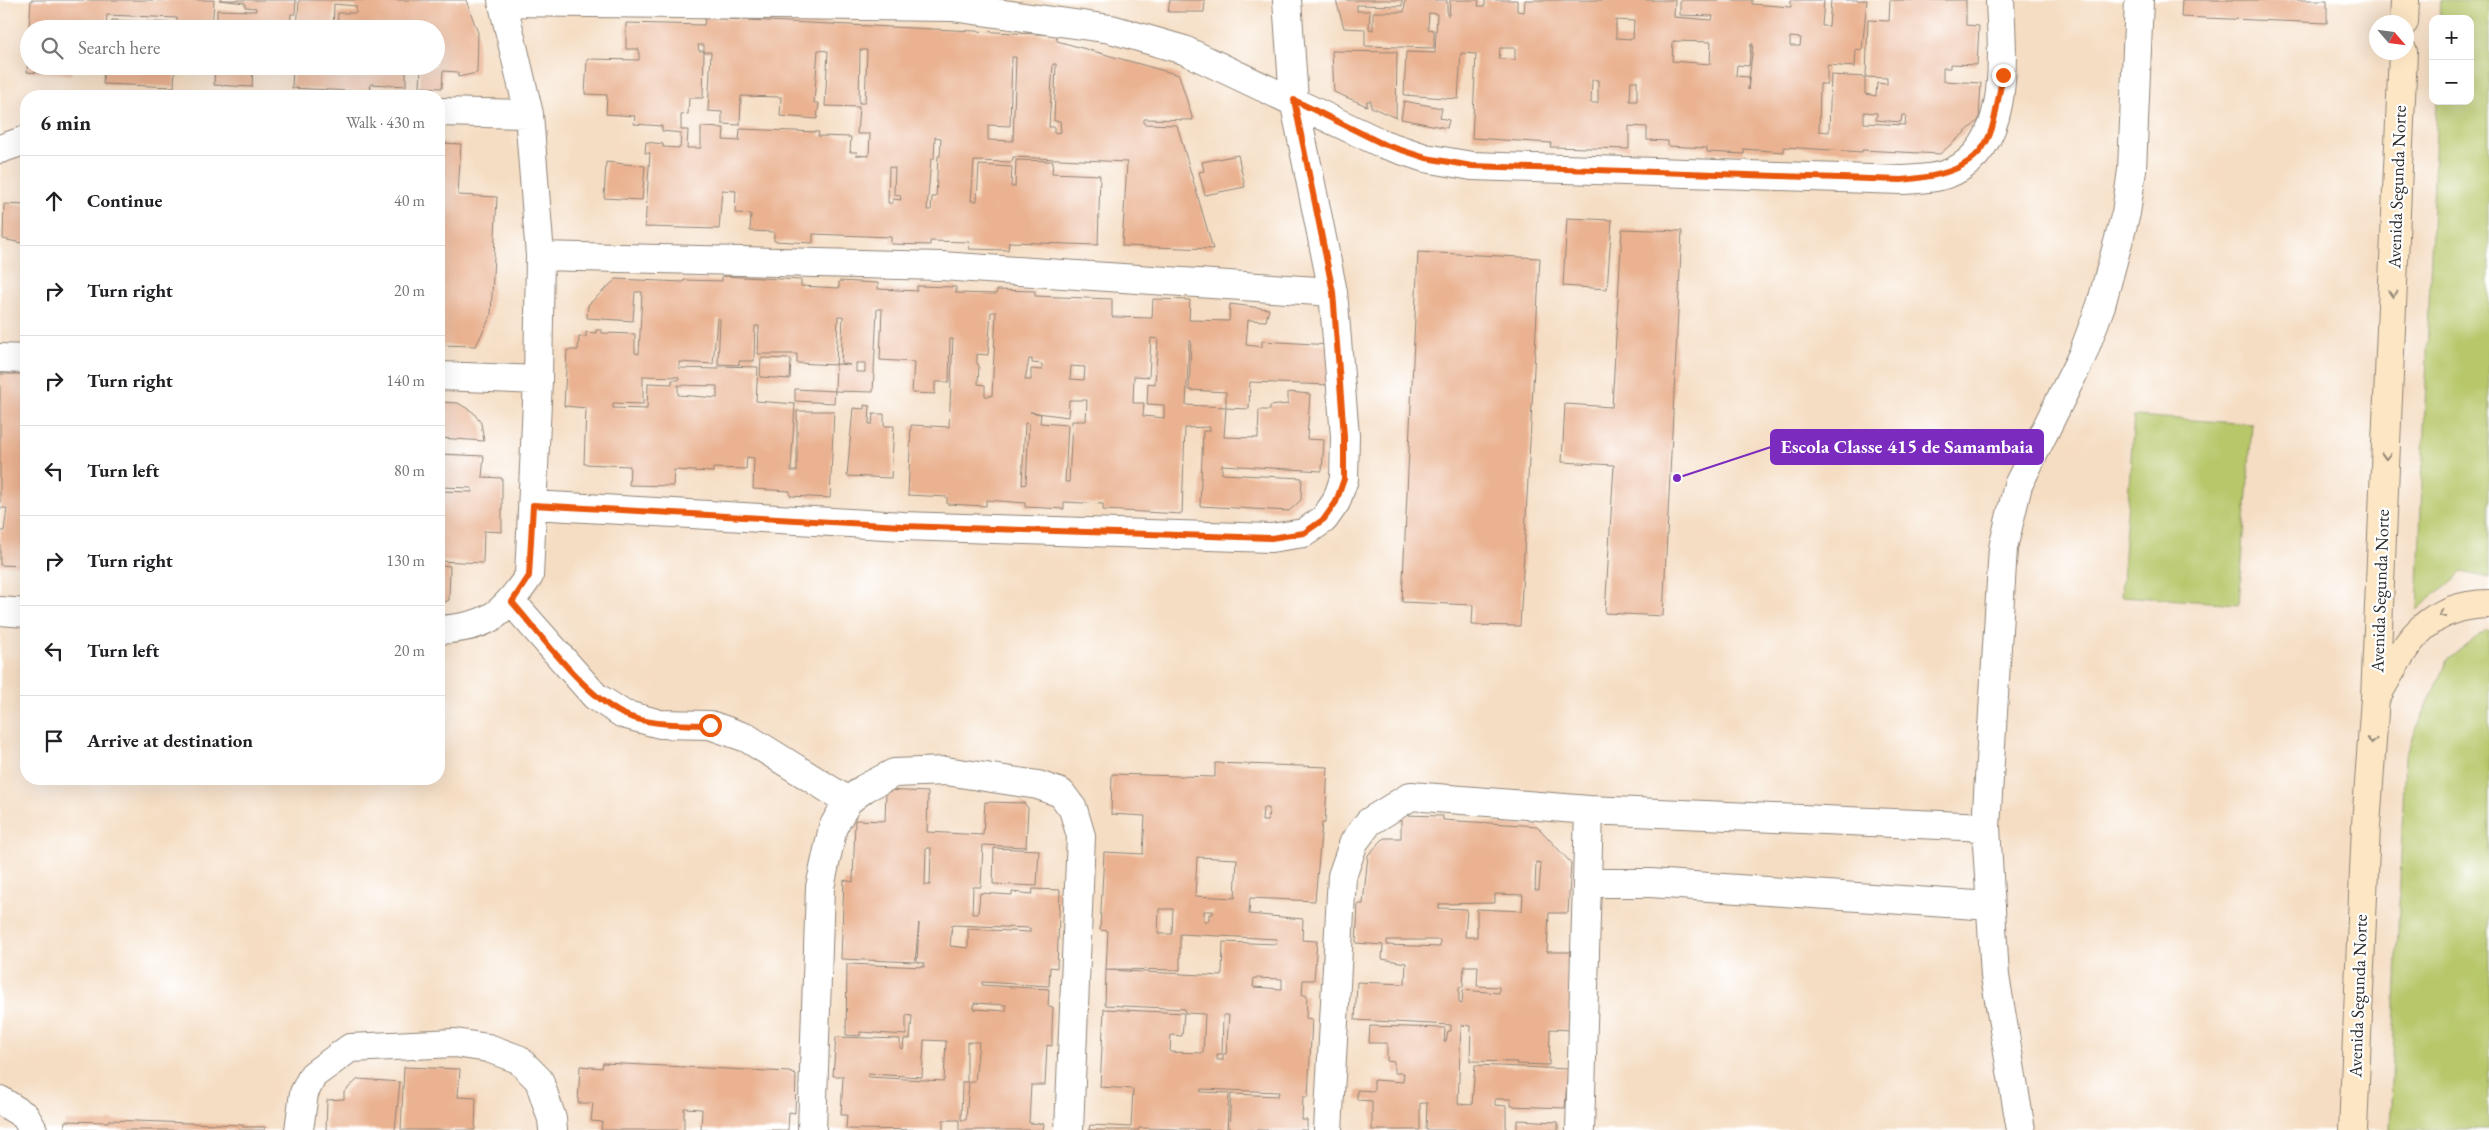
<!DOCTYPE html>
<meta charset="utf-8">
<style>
body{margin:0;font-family:"EB Garamond",serif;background:#f2f2f2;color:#202124}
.controls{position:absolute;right:15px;top:15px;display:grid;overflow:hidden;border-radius:10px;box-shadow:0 5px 20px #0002}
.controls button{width:45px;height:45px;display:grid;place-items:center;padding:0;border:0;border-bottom:1px solid #e0e0e0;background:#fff;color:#202124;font:25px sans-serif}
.compass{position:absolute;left:2369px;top:15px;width:45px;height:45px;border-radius:50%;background:#fff;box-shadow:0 5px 20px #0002;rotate:118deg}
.stop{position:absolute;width:15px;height:15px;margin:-11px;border:4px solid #ea580c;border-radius:50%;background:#fff}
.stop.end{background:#ea580c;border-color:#fff;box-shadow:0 1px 5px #0008}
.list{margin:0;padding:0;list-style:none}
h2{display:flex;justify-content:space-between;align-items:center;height:65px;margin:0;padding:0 20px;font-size:21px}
h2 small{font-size:16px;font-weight:400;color:#757577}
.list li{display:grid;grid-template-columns:32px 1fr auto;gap:15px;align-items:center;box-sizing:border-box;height:90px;padding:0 20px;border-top:1px solid #e0e0e0}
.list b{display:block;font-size:19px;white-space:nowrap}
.list em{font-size:16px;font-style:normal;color:#757577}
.icon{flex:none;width:28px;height:28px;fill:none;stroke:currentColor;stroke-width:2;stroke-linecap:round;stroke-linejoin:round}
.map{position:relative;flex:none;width:2489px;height:1130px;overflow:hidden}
.search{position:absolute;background:#fff;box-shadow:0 5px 20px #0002;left:20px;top:20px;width:425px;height:55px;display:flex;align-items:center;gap:12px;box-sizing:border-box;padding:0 18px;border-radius:28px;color:#757577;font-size:19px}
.panel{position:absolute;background:#fff;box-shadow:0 5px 20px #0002;left:20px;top:90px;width:425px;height:695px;border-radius:20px}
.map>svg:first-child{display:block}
</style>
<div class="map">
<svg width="2489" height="1130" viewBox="0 0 2489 1130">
<rect width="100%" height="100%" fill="#fff"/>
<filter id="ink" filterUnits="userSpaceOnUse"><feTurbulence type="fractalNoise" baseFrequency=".02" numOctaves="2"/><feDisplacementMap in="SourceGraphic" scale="10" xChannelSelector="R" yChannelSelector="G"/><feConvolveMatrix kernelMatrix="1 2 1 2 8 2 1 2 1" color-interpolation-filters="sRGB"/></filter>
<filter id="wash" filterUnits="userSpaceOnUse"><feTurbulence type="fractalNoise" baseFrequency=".0096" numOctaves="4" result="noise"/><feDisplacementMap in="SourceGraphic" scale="20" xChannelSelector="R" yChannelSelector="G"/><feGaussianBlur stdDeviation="1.12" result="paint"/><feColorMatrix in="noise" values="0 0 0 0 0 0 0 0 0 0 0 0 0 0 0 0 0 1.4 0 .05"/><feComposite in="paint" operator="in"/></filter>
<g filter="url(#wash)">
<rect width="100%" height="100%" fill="#f5ddc3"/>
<path fill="#b7c76a" stroke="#71794a" d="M2441 0H2489V578L2462 572 2417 610 2437 101H2470V19H2440Z
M2134 416 2252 424 2239 604 2121 596Z
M2486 630 2489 631V1130H2390L2405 755 2447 660Z"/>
<g id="blocks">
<path fill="#eab291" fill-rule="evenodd" d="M31 0H214L212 29H111L112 20 177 23V18L107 15 106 29H29Z
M219 0H296L295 14H291L290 29H261V26L258 25 257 29H217V10L256 11V8L245 7V3Z
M299 0H466L478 33 477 73 458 77V72L443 71 442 88 420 87 421 66H436V29H337L338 13H356V6L334 4 333 29H297Z
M1170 0H1205L1204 12H1168Z
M1336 0H1402V6L1357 5V11H1370L1369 29 1373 30V12H1404L1405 0H1447V15H1449L1450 0H1479L1478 6H1485V0H1517V11L1524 12 1525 0H1675L1674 17 1712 20 1713 16 1680 15V0H1752V4L1791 7V0H1824L1822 26H1829L1831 0H1867L1862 50 1856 49 1855 67 1827 65V84H1820L1819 131 1829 132 1831 75 1865 77V94L1876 96 1877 83 1887 84V78L1866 77 1868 20 1889 21 1890 0H1966V25L1979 26 1977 65 1950 64V68H1943V81L1981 83 1979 120 1940 154 1862 150V152L1784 147V152L1744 149V154L1707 152V148L1668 146V141L1647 140V127L1629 126V149L1550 147 1551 143 1472 138 1476 54 1461 53 1458 99 1404 95 1406 52 1435 53 1437 14 1429 13 1428 29 1434 30V48L1365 46V29L1344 28ZM1616 20 1634 21 1633 39 1616 38ZM1790 37 1801 38 1800 46H1790ZM1673 41 1711 42 1710 64 1672 61ZM1751 44H1753L1748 90 1749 77 1736 76 1737 65 1749 66ZM1500 48H1515V60L1499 59ZM1592 80H1598V103H1591ZM1631 81H1637V101H1630ZM1864 112 1877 113 1876 120 1901 122 1902 115H1906L1905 125 1864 123Z
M2182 0H2327V23L2181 17Z
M705 18 1057 35V41L1179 75 1193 120 1144 119V124L1177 125 1213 249 1122 246 1127 162 1013 157 1012 162 974 161 971 201H977L979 165 1012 167 1011 187H1015L1016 160 1053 161 1052 173 1100 175 1098 245 1009 242 1008 250 969 249 970 242 930 241V245L891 244V237L813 234V243L774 241V232L750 231 751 214 735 213 736 191 722 190 719 229 645 227 650 153H645L646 142 663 144V147L680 148 681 133 662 131V126L634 124 635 116 606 114 607 95 585 94 587 59 639 60V49H626V23L704 25ZM698 45H704V52H711L708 111 722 112V124L740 125 741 96 781 97 780 116 817 119 819 103H814L818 50 828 51 825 106 859 107 857 134H870L869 156 856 155 857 152H850L851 137 818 136 819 132 740 129 739 141 723 140 724 128 701 127V148H687L688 130H681V115L688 114 689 98H703L704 51H699ZM860 50H867L865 103H859ZM1012 57H1016L1013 141 988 140V125L1010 126ZM1053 64H1056L1054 121H1060L1061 132 1054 133V127H1049ZM935 137 941 138 940 156H938L936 197H932L931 210H927L931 159H934ZM889 167 895 168 894 194 900 195 901 200 893 199V203H888Z
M1332 51 1397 52 1396 118 1371 107V101H1367V106L1334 92Z
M28 59 29 66H72L71 75 27 72Z
M104 66H175L174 87 103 84Z
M215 66H253L252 87 214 85Z
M293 66 406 67V86L371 84 370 92 292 88Z
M1404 101 1442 108 1440 118 1449 120 1447 128 1401 119Z
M439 143 461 144 458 195 497 197 491 315 476 346 439 345Z
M1238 155 1245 187 1205 195 1199 172 1204 171 1202 162Z
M606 162 645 166 642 200 604 198Z
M4 204 26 205V244L3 239Z
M1567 218 1612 220 1607 289 1563 286Z
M1622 229 1682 231 1663 616 1605 613 1614 465 1562 462 1565 404 1612 407Z
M1418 252 1540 258 1520 626 1472 625 1473 605 1402 602Z
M722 276 801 280V286L839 288V281L878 283V289L917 291V286L956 287V293L996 294 997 290 1035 291V296L1112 299V317L1152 318 1153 299 1190 300 1189 320 1229 321 1230 304 1269 309 1266 321 1248 320 1246 345 1262 347V341L1331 345 1330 385 1250 382 1249 409 1226 408 1224 437 1258 438 1259 410H1270V406L1288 404V392L1310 394 1307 439 1324 440 1322 471 1222 465V474L1302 478 1301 500 1289 511 1200 506 1203 431H1210V427L1185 428 1182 514 1103 510V504L1064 502V509L1025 507V503L986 500V506L947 504V497L908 495 911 425 949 427 953 339H950L949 382H935V394L912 393 914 362 880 360 882 309H877L873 392 835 391 836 364 850 365 841 363 843 316H838L836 365 797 363V354H758L759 326H755L754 361H739V365L718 364 720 319H717L713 364 679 362V368L718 369V366L758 367 756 401 795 404 791 471H797V411H834L830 498 790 496V491L753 489 754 458 747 457 746 469 713 468V472L674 470 673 486 629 485 630 466 584 464 586 408 564 406 567 350H578L579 337H586V332L596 333V330H602V333L635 334V353L639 354 642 292H635L633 321 587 318 588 305 616 279 683 282 684 280 722 281ZM991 312H996L992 396H985V385L978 384 979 365 977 364V354L988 355ZM1151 338 1158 339 1155 384 1148 383 1147 404 1164 405V418L1143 416 1144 403H1133L1134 376 1149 377ZM1189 341H1191L1189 390 1226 392V407L1186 405ZM1029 359H1032V363L1042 364V370L1031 369V380H1025ZM856 363H865V372H856ZM1071 366 1085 367 1084 380 1070 379ZM643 376 679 377V380H672V384L648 383 647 409 613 408V403L643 404ZM678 385 717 386V398L678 395ZM1069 400H1087L1086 421H1072L1069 482H1065L1068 425 1040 423 1041 414 1030 412 1068 417ZM1025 423 1029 424 1026 484 1022 485Z
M761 358 791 359 790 379 760 377Z
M0 374H26V566L0 565V531H4L7 508H0Z
M795 389 835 391 834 403 795 401Z
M439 402 458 403 473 412 481 423 484 441 439 438Z
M864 405 870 406 869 424H872L873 414H884V426H894L891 478 847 476 853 408 864 409Z
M439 454 484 456 482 477 502 478V532L484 531 483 563 439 561V491L472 492V488L439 487Z
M439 565 450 566 449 600 445 602H439Z
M1215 763 1328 767 1325 823H1322L1315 901 1250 898 1249 914 1303 919 1302 940 1317 941 1314 980H1303L1302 995H1307L1306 1018 1312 1019 1308 1097H1303L1302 1120H1307V1130H1229L1231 1094 1278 1096 1279 1092 1201 1089V1092L1229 1093 1227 1130 1139 1128V1130H1089L1090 1125 1131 1127 1133 1089 1100 1087 1104 1009 1184 1013 1182 1036 1171 1035 1170 1052 1203 1053 1205 1014 1185 1013V1009L1105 1005 1106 970 1222 976 1223 942 1276 944 1277 939 1180 934V970L1106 969 1108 931 1100 930 1104 852 1143 854 1145 816 1111 814 1112 774 1215 777ZM1263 808H1269L1268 821H1262ZM1197 857 1237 859 1235 898 1195 896ZM1159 909H1173L1172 934H1158ZM1204 911H1213V914H1209V921H1204ZM1254 978 1282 979V989L1253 987ZM1223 1015H1229L1226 1054H1223V1060H1217V1054H1222Z
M886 790 928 792 927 832 983 835 985 802 1024 803 1028 808 1026 847 983 845 981 887H973L972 914H978L980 893 1012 895V892L1032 894 1033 889 1060 890 1057 968 1050 967 1049 986 982 982V985L1049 989 1048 1006 1053 1007 1052 1027V1046L1047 1045 1045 1085H1031L1029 1123 1044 1124 1043 1130H959V1120H943V1130L846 1129 847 1115H841L843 1076H833L836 1037 900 1039V1048L903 1049 904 1039H910L912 1016 906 1015V1035L860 1032V1036L846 1035 847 964 924 967V963L917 962 919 923 915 962 841 959 844 880 853 882 855 820 885 821ZM926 848H931L930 885H925ZM952 925 1030 928V932L968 929V948L950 946ZM974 1003 1006 1005V1011L974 1009ZM924 1040 946 1041 944 1081 868 1077V1074L922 1077ZM967 1042H979L975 1082H969L966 1120H961L962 1082H967Z
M1401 815 1443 816V820L1537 826 1571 863 1568 913H1549L1547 952H1574L1571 1030 1550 1029 1549 1065 1516 1064 1517 1062 1470 1061 1471 1026 1461 1025 1458 1104 1472 1105 1475 1065 1568 1069 1565 1108 1511 1106V1099H1495V1105L1506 1106V1130H1426L1427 1103H1420V1130H1372V1101L1357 1100V1090L1374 1091V1080L1403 1082 1404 1073H1394V1062L1387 1061V1043H1369L1370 1026 1445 1028 1444 1042 1446 1041 1448 1031H1451V1025L1355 1020 1357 982 1405 984 1406 963 1382 959 1383 945 1356 943 1358 904H1363L1368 855 1384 838H1401ZM1536 862 1541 863 1539 890H1535ZM1495 894 1523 895 1522 911 1477 909V937H1465L1467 909 1439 908V904L1495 903ZM1387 940H1440V947L1387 945ZM1464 966H1478L1477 986 1499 987V993L1463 990 1462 1004 1459 1003V987H1463Z
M994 848 1039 850 1037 886 993 884Z
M603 1063 789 1072 796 1075 795 1113 789 1112 788 1130H701L702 1109 684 1108V1130H601L602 1122 591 1121 593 1103H578L580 1066 602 1068Z
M404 1067 460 1069 458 1097 476 1098 475 1130H401Z
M358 1079 400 1082 395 1130H326L327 1100 344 1099V1092Z
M109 1120 243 1125V1127H265V1130H64L65 1121 108 1122Z
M1517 1120 1558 1122V1130H1517Z"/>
</g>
</g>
<g filter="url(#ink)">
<use href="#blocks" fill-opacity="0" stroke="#908477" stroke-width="1"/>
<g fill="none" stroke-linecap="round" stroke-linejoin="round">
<defs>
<path id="minor" d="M503 2 952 7 1111 29 1184 50 1383 144 1425 158 1472 166 1901 180C1919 179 1938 179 1954 171 2012 143 2002 54 2000 0
M439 112 529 114
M0 149 26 140
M540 256 941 266 1333 292
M0 358 26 359
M439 376 538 380
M533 505 903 526 1271 538 1304 533 1324 519 1336 502 1344 479 1345 436 1333 292 1294 100 1287 0
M512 602 595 696 623 714 660 724 710 725 747 738 848 801
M0 611 26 613
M439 630C487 627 502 616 529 576L538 380 540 256 529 114 502 0
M1587 883H1650L1991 906
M0 1100 25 1116 33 1130
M299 1130 304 1093 313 1075 350 1048 455 1043 488 1048 518 1059 539 1080 552 1119 553 1130
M812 1130 820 887 833 827 848 801 865 788 894 773 946 771 1038 785 1061 793 1073 809 1081 836 1069 1130
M1328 1130 1342 876 1354 842 1369 822 1411 796 1589 810 1986 827
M1580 1130 1589 810
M2021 1130 1995 976 1986 827 2003 548 2018 485 2082 356 2101 305 2126 213 2132 170 2139 0"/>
<path id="secondary" d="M2404 22 2405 0
M2378 694C2406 644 2424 605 2489 604
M2353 1130 2366 825 2375 698 2403 52"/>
</defs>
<use href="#minor" stroke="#908477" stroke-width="30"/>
<use href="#secondary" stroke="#908477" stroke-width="30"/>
<use href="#minor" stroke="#fff" stroke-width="28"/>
<use href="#secondary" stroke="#fce6c4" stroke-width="28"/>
</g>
<defs><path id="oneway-chevron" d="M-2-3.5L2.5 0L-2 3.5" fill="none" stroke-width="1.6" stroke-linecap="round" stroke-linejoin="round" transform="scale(1.25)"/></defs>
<g stroke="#948878">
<use href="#oneway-chevron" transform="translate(2393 294) rotate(92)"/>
<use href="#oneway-chevron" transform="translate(2386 456) rotate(92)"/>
<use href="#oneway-chevron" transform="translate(2442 614) rotate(158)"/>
<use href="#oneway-chevron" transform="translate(2372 741) rotate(94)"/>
</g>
</g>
<g fill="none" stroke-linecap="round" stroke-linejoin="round" filter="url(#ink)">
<path stroke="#ea580c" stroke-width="6" d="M710 725C682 724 649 726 623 714 584 695 541 635 512 602L529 576 533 505 902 526 1271 538 1304 533 1324 519 1336 502 1344 479V436L1333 292 1294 100 1383 144 1426 158 1472 166 1901 180C1938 177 1980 170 1992 128 1997 111 1999 92 2003 75"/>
</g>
<g text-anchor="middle" stroke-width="4.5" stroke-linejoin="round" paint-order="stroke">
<g font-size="18" fill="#2b2b2b" stroke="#fff">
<text transform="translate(2397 187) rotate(-88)" y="6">Avenida Segunda Norte</text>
<text transform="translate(2380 591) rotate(-88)" y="6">Avenida Segunda Norte</text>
<text transform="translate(2358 996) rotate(-88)" y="6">Avenida Segunda Norte</text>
</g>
</g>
<path fill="none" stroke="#7b2cbf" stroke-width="2" d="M1677 478L1771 447"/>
<circle fill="#7b2cbf" stroke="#fff" stroke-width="2" cx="1677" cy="478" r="5"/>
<rect fill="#7b2cbf" stroke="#7b2cbf" stroke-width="2" x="1771" y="430" width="272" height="34" rx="5"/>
<g font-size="19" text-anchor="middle" font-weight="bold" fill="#fff">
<text x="1907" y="453">Escola Classe 415 de Samambaia</text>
</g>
</svg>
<div class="controls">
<button>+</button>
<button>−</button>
</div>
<svg class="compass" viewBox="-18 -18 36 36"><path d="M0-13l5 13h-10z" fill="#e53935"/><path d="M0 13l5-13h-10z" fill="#757577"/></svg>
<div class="stop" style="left:710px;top:725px"></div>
<div class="stop end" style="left:2003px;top:75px"></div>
<div class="search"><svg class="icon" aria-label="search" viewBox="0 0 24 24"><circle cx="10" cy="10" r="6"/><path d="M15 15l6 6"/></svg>Search here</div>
<section class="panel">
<h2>6 min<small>Walk · 430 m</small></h2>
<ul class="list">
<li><svg class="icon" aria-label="ahead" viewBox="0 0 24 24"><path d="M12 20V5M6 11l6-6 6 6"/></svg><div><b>Continue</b></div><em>40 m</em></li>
<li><svg class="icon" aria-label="right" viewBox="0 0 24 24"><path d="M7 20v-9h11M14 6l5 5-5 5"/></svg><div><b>Turn right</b></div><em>20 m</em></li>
<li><svg class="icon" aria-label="right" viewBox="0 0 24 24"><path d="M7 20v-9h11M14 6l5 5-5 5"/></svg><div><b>Turn right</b></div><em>140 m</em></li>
<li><svg class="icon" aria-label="left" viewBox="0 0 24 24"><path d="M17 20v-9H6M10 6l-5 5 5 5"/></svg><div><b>Turn left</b></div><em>80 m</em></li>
<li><svg class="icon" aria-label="right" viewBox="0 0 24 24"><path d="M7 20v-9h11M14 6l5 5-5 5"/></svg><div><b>Turn right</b></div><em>130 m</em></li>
<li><svg class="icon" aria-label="left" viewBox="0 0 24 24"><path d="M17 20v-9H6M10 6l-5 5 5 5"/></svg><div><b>Turn left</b></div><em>20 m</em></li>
<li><svg class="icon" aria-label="arrive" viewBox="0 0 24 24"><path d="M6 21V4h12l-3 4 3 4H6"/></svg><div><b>Arrive at destination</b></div></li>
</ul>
</section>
</div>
